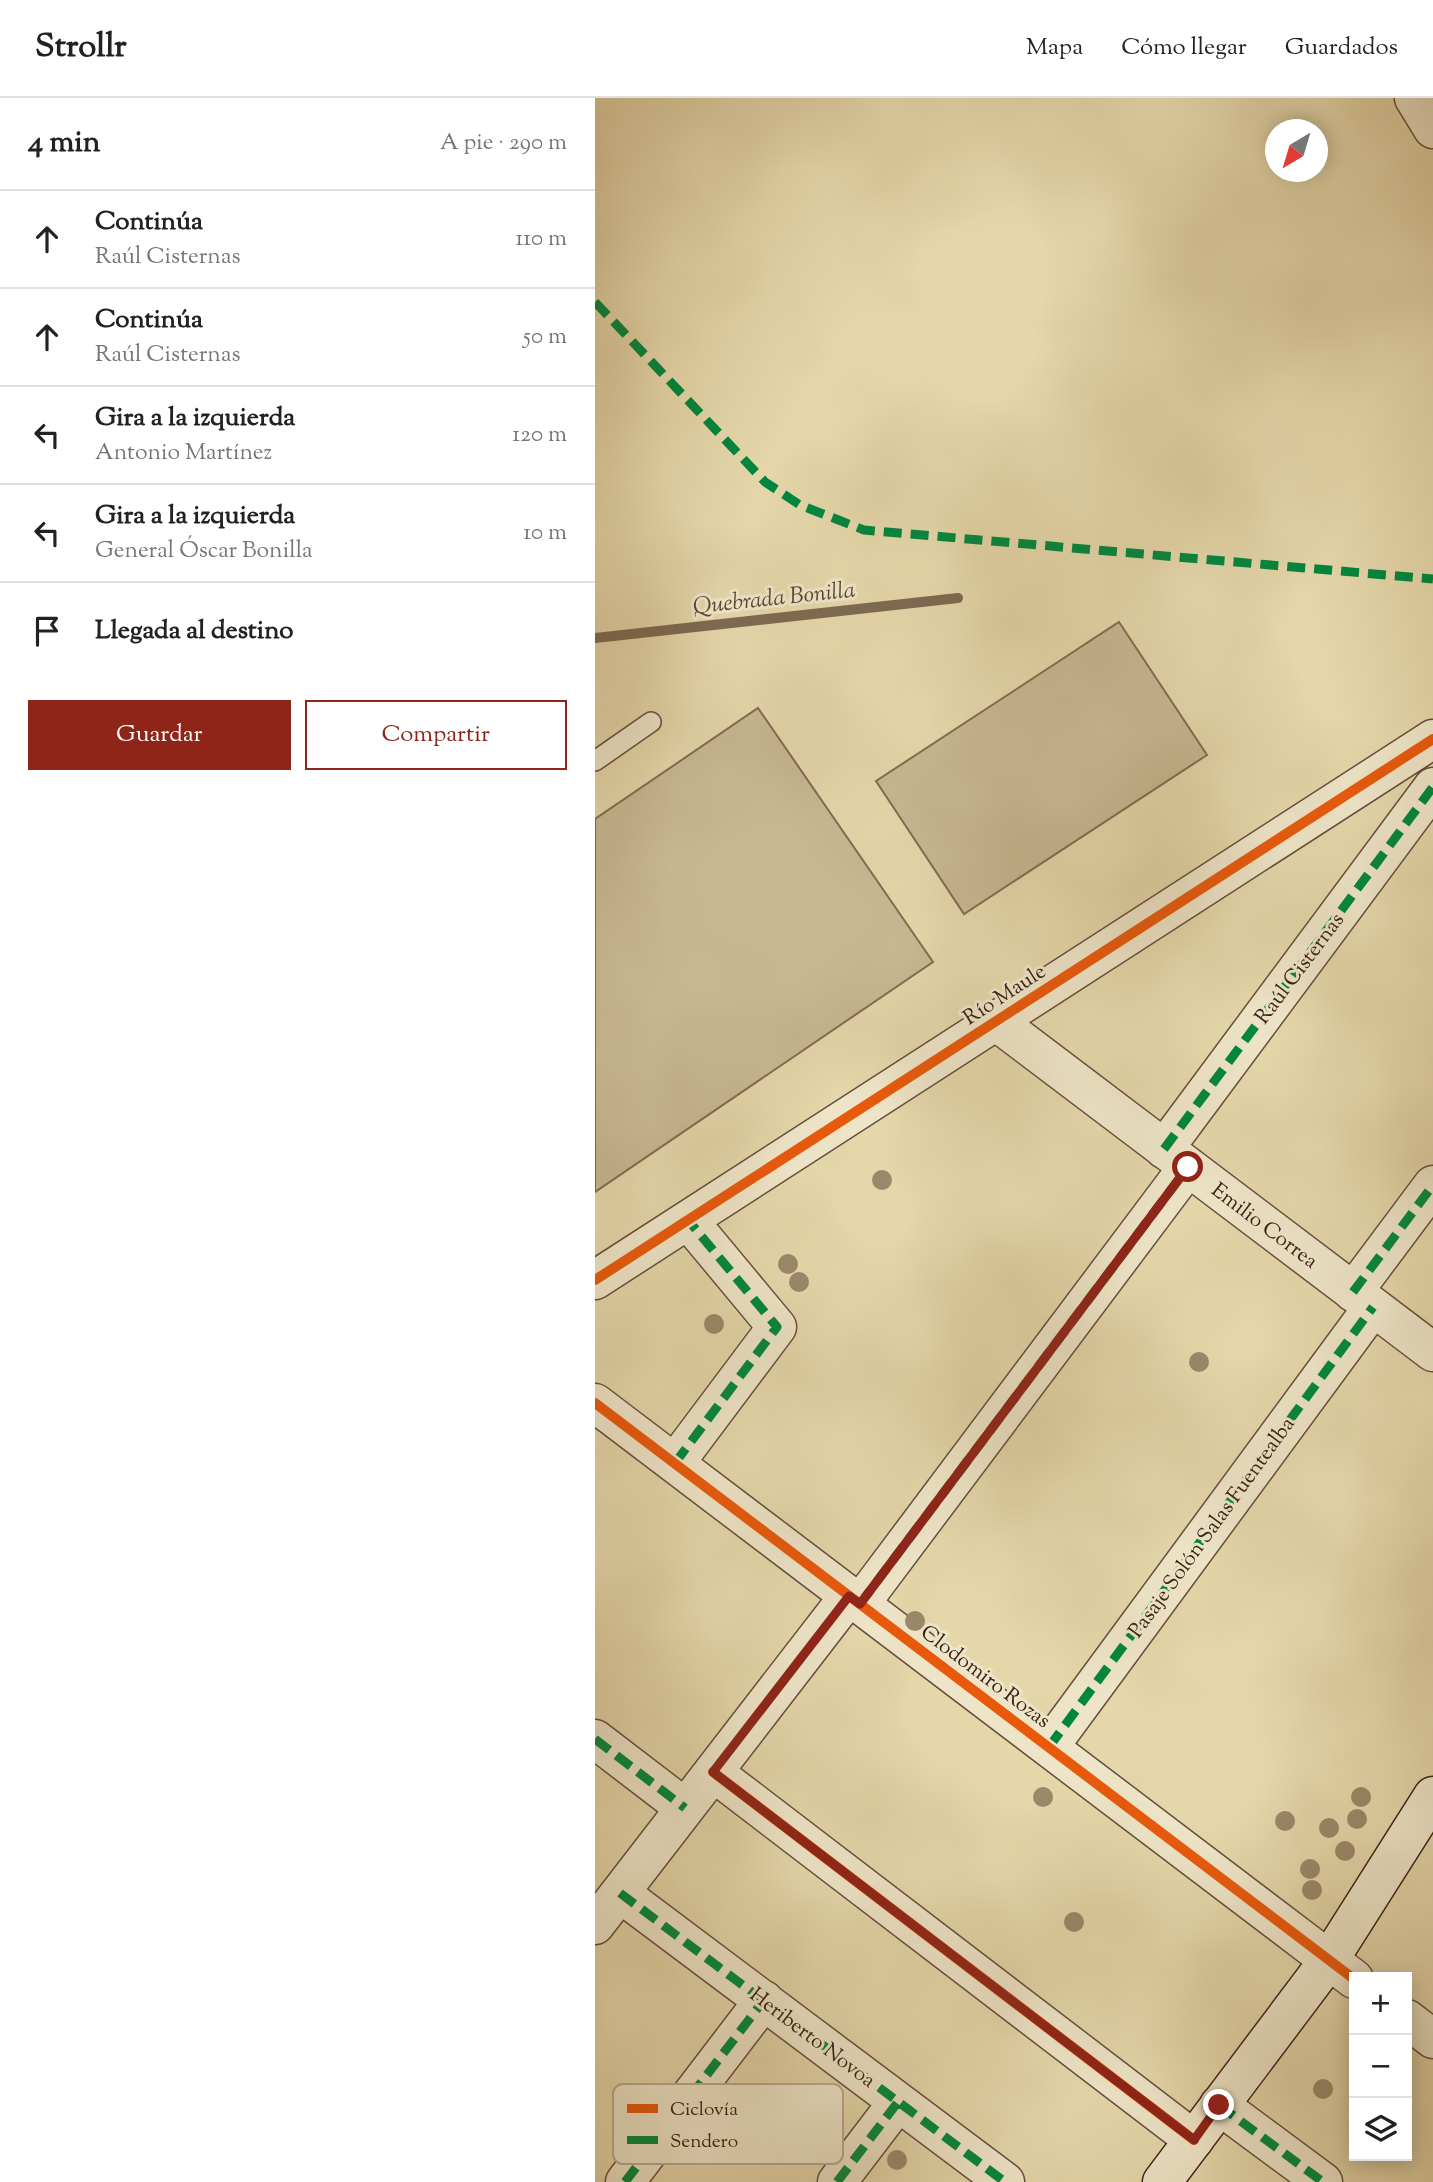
<!DOCTYPE html>
<html lang="es">
<meta charset="utf-8">
<style>
body{margin:0;font-family:"Sorts Mill Goudy",serif;background:#f2f2f2;color:#222}
.controls{position:absolute;right:21px;bottom:21px;display:grid;overflow:hidden;border-radius:0px;box-shadow:0 4px 18px #0003}
.controls button{width:63px;height:63px;display:grid;place-items:center;padding:0;border:0;border-bottom:2px solid #e0e0e0;background:#fff;color:#222;font:35px sans-serif}
.compass{position:absolute;left:670px;top:21px;width:63px;height:63px;border-radius:50%;background:#fff;box-shadow:0 4px 18px #0003;rotate:218deg}
.stop{position:absolute;width:21px;height:21px;margin:-16px;border:5px solid #8f2418;border-radius:50%;background:#fff}
.stop.end{background:#8f2418;border-color:#fff;box-shadow:0 2px 7px #0008}
.list{margin:0;padding:0;list-style:none}
h2{display:flex;justify-content:space-between;align-items:center;height:91px;margin:0;padding:0 28px;font-size:30px}
h2 small{font-size:23px;font-weight:400;color:#767676}
.list li{display:grid;grid-template-columns:46px 1fr auto;gap:21px;align-items:center;box-sizing:border-box;height:98px;padding:0 28px;border-top:2px solid #e0e0e0}
.list b{display:block;font-size:26px;white-space:nowrap}
.list p{margin:0;font-size:23px;white-space:nowrap;color:#767676}
.list em{font-size:23px;font-style:normal;color:#767676}
.actions{display:flex;gap:14px;padding:21px 28px}
.actions a{flex:1;padding:16px 0;border:2px solid #8f2418;border-radius:0px;text-align:center;font-size:24px;color:#8f2418}
.actions .main{background:#8f2418;color:#fff}
.icon{flex:none;width:38px;height:38px;fill:none;stroke:currentColor;stroke-width:2;stroke-linecap:round;stroke-linejoin:round}
.map{position:relative;flex:none;width:838px;height:2084px;overflow:hidden}
header{display:flex;align-items:center;gap:42px;box-sizing:border-box;height:98px;padding:0 35px;background:#fff;border-bottom:2px solid #e0e0e0}
header strong{font-size:33px}
nav{display:flex;gap:38px;margin-inline-start:auto;font-size:24px}
main{display:flex}
aside{flex:1;background:#fff}
.map>svg:first-child{display:block}
</style>
<header>
<strong>Strollr</strong>
<nav><a>Mapa</a><a>Cómo llegar</a><a>Guardados</a></nav>
</header>
<main>
<aside>
<h2>4 min<small>A pie · 290 m</small></h2>
<ul class="list">
<li><svg class="icon" aria-label="ahead" viewBox="0 0 24 24"><path d="M12 20V5M6 11l6-6 6 6"/></svg><div><b>Continúa</b><p>Raúl Cisternas</p></div><em>110 m</em></li>
<li><svg class="icon" aria-label="ahead" viewBox="0 0 24 24"><path d="M12 20V5M6 11l6-6 6 6"/></svg><div><b>Continúa</b><p>Raúl Cisternas</p></div><em>50 m</em></li>
<li><svg class="icon" aria-label="left" viewBox="0 0 24 24"><path d="M17 20v-9H6M10 6l-5 5 5 5"/></svg><div><b>Gira a la izquierda</b><p>Antonio Martínez</p></div><em>120 m</em></li>
<li><svg class="icon" aria-label="left" viewBox="0 0 24 24"><path d="M17 20v-9H6M10 6l-5 5 5 5"/></svg><div><b>Gira a la izquierda</b><p>General Óscar Bonilla</p></div><em>10 m</em></li>
<li><svg class="icon" aria-label="arrive" viewBox="0 0 24 24"><path d="M6 21V4h12l-3 4 3 4H6"/></svg><div><b>Llegada al destino</b></div></li>
</ul>
<div class="actions"><a class="main">Guardar</a><a>Compartir</a></div>
</aside>
<div class="map">
<svg width="838" height="2084" viewBox="0 0 838 2084">
<rect width="100%" height="100%" fill="#e5d7aa"/>
<filter id="stains"><feTurbulence type="fractalNoise" baseFrequency=".00286" numOctaves="4"/><feColorMatrix values="0 0 0 0 .2 0 0 0 0 .09 0 0 0 0 .02 0 0 0 .5 -.17"/></filter>
<radialGradient id="worn" r=".72"><stop offset=".6" stop-color="#630" stop-opacity="0"/><stop offset="1" stop-color="#630" stop-opacity=".3"/></radialGradient>
<path fill="#c8b891" stroke="#816c54" stroke-width="2" d="M524 524 612 657 369 816 281 683Z
M163 610 338 864 0 1094V721Z"/>
<g fill="none" stroke-linecap="round" stroke-linejoin="round">
<path stroke="#7e6951" stroke-width="10" d="M0 540 363 500"/>
<defs>
<path id="service" d="M0 663 56 624"/>
<path id="minor" d="M402 924 838 1254
M569 1051 838 689
M0 1182 838 641
M758 1194 838 1087
M80 1365 182 1229 93 1122
M265 1506 593 1069
M0 1641 90 1710
M454 1649 778 1209
M118 1674 599 2042
M25 1795 410 2084
M0 1827 254 1498
M734 1862 759 1881
M812 1921 838 1941
M624 2007 728 2084
M30 2084 169 1902
M242 2084 303 2004"/>
<path id="tertiary" d="M819 0 838 31
M0 1305 734 1862"/>
<path id="secondary" d="M567 2084 734 1862 838 1698"/>
</defs>
<use href="#service" stroke="#654e3c" stroke-width="22"/>
<use href="#minor" stroke="#654e3c" stroke-width="41"/>
<use href="#tertiary" stroke="#654e3c" stroke-width="41"/>
<use href="#secondary" stroke="#3a2117" stroke-width="41"/>
<use href="#service" stroke="#eee5c8" stroke-width="19"/>
<use href="#minor" stroke="#eee5c8" stroke-width="38"/>
<use href="#tertiary" stroke="#eee5c8" stroke-width="38"/>
<use href="#secondary" stroke="#eee5c8" stroke-width="38"/>
<path stroke="#00873e" stroke-width="9" stroke-dasharray="18 9" stroke-linecap="butt" d="M0 204 170 384 205 407 269 432 838 481
M569 1051 838 689
M758 1194 838 1087
M80 1365 182 1229 93 1122
M265 1506 593 1069
M0 1641 90 1710
M454 1649 778 1209
M25 1795 410 2084
M624 2007 728 2084
M30 2084 169 1902
M242 2084 303 2004"/>
<defs>
<path id="cycleway" d="M0 1182 838 641
M0 1305 759 1881
M118 1674 599 2042"/>
</defs>
<use href="#cycleway" stroke="#eee5c8" stroke-width="15"/>
<use href="#cycleway" stroke="#e8590c" stroke-width="10"/>
</g>
<g fill="#9b886a">
<circle cx="287" cy="1082" r="10"/>
<circle cx="193" cy="1166" r="10"/>
<circle cx="204" cy="1184" r="10"/>
<circle cx="119" cy="1226" r="10"/>
<circle cx="604" cy="1264" r="10"/>
<circle cx="320" cy="1523" r="10"/>
<circle cx="448" cy="1699" r="10"/>
<circle cx="766" cy="1699" r="10"/>
<circle cx="762" cy="1721" r="10"/>
<circle cx="690" cy="1723" r="10"/>
<circle cx="734" cy="1730" r="10"/>
<circle cx="750" cy="1753" r="10"/>
<circle cx="715" cy="1771" r="10"/>
<circle cx="717" cy="1792" r="10"/>
<circle cx="479" cy="1824" r="10"/>
<circle cx="728" cy="1991" r="10"/>
<circle cx="302" cy="2062" r="10"/>
</g>
<g fill="none" stroke-linecap="round" stroke-linejoin="round">
<path stroke="#8f2418" stroke-width="9" d="M593 1069 265 1506 254 1498 118 1674 599 2042 624 2007"/>
</g>
<g text-anchor="middle" stroke-width="6" stroke-linejoin="round" paint-order="stroke">
<g font-size="21" fill="#3a2117" stroke="#eee5c8">
<text transform="translate(704 870) rotate(-53)" y="7">Raúl Cisternas</text>
<text transform="translate(409 896) rotate(-33)" y="7">Río Maule</text>
<text transform="translate(670 1127) rotate(37)" y="7">Emilio Correa</text>
<text transform="translate(616 1429) rotate(-54)" y="7">Pasaje Solón Salas Fuentealba</text>
<text transform="translate(391 1578) rotate(37)" y="7">Clodomiro Rozas</text>
<text transform="translate(218 1939) rotate(37)" y="7">Heriberto Novoa</text>
</g>
<g font-size="23" font-style="italic" fill="#5c4534" stroke="#eee5c8">
<text transform="translate(179 499) rotate(-6)" y="8">Quebrada Bonilla</text>
</g>
</g>
<rect x="18" y="1986" width="230" height="80" rx="10" fill="#eee5c8" stroke="#b8aa93" stroke-width="2"/>
<rect x="32" y="2006" width="31" height="9" fill="#e8590c"/>
<rect x="32" y="2038" width="31" height="8" fill="#00873e"/>
<g font-size="19" fill="#3a2117">
<text x="75" y="2017">Ciclovía</text>
<text x="75" y="2049">Sendero</text>
</g>
<rect width="100%" height="100%" filter="url(#stains)"/>
<rect width="100%" height="100%" fill="url(#worn)"/>
</svg>
<div class="controls">
<button>+</button>
<button>−</button>
<button><svg class="icon" aria-label="layers" viewBox="0 0 24 24"><path d="M12 4l9 5-9 5-9-5zM3 14l9 5 9-5"/></svg></button>
</div>
<svg class="compass" viewBox="-18 -18 36 36"><path d="M0-13l5 13h-10z" fill="#e53935"/><path d="M0 13l5-13h-10z" fill="#767676"/></svg>
<div class="stop" style="left:593px;top:1069px"></div>
<div class="stop end" style="left:624px;top:2007px"></div>
</div>
</main>
